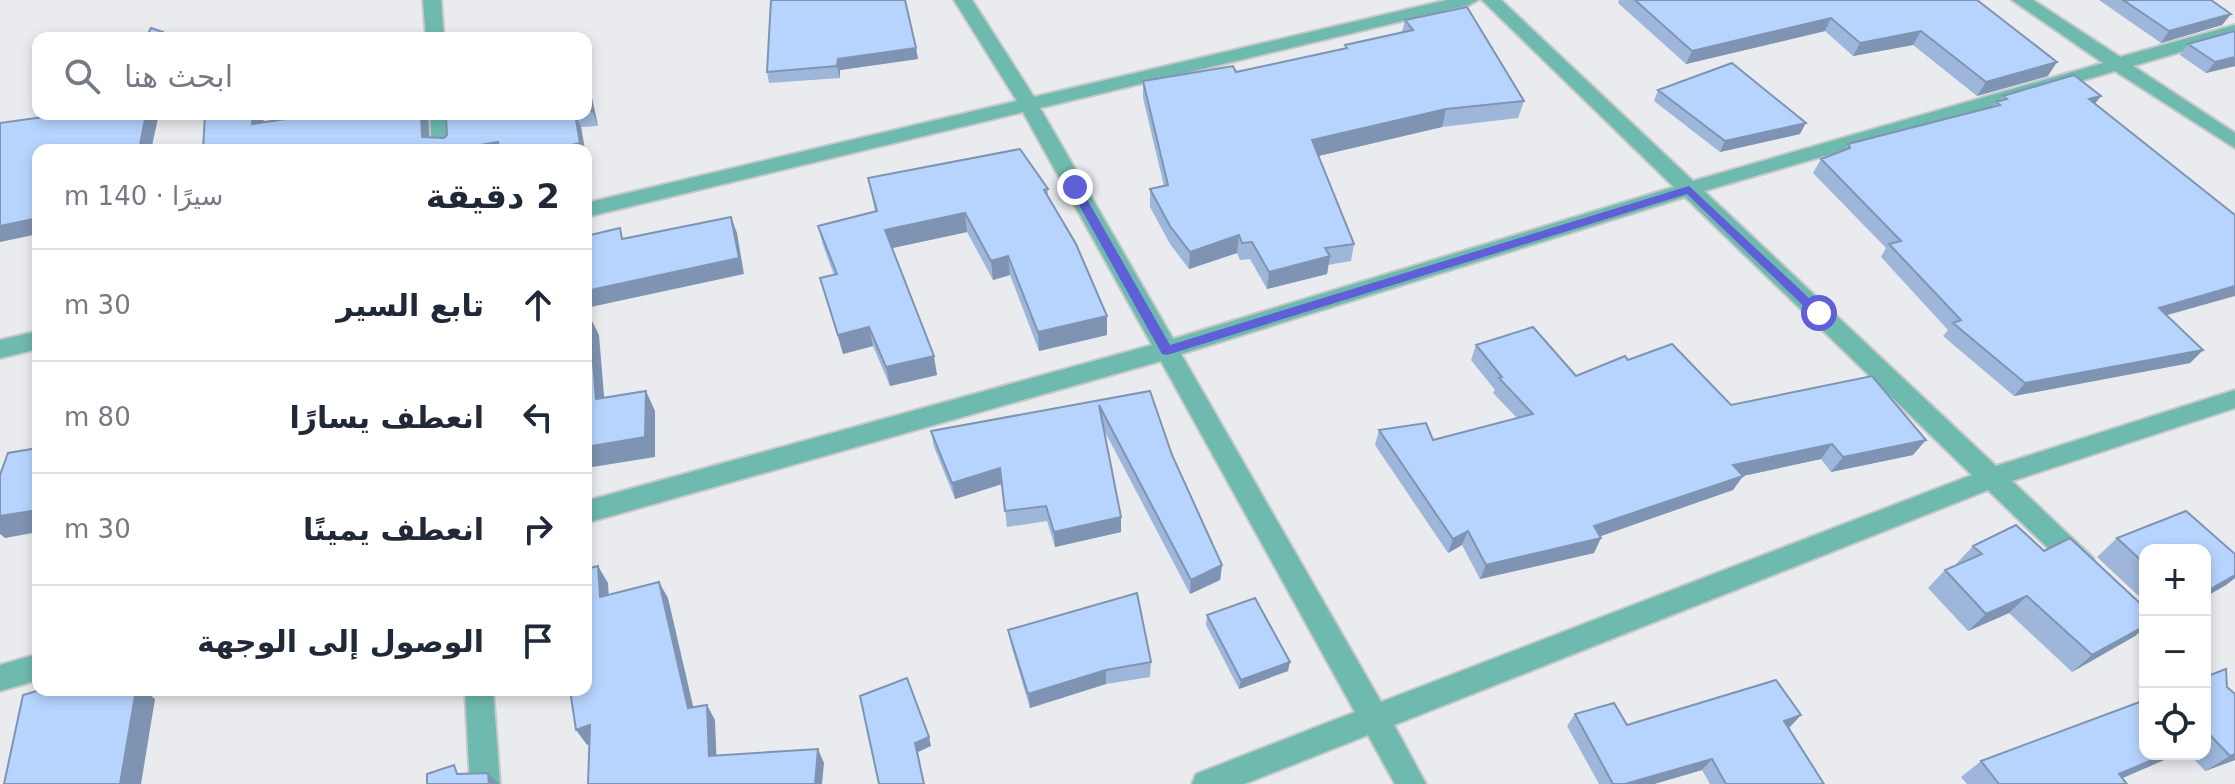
<!DOCTYPE html>
<html lang="ar">
<meta charset="utf-8">
<style>
body{margin:0;font-family:"DejaVu Sans",Cairo,sans-serif;background:#f2f2f3;color:#1f2937;direction:rtl}
.controls{position:absolute;right:24px;bottom:24px;display:grid;overflow:hidden;border-radius:16px;box-shadow:0 4px 12px #0003}
.controls button{width:72px;height:72px;display:grid;place-items:center;padding:0;border:0;border-bottom:2px solid #e0e1e3;background:#fff;color:#1f2937;font:40px sans-serif}
.stop{position:absolute;width:24px;height:24px;margin:-18px;border:6px solid #5f5fd7;border-radius:50%;background:#fff}
.stop.end{background:#5f5fd7;border-color:#fff;box-shadow:0 2px 8px #0008}
.list{margin:0;padding:0;list-style:none}
h2{display:flex;justify-content:space-between;align-items:center;height:104px;margin:0;padding:0 32px;font-size:34px}
h2 small{font-size:26px;font-weight:400;color:#747a83}
.list li{display:grid;grid-template-columns:52px 1fr auto;gap:24px;align-items:center;box-sizing:border-box;height:112px;padding:0 32px;border-top:2px solid #e0e1e3}
.list b{display:block;font-size:30px;white-space:nowrap}
.list em{font-size:26px;font-style:normal;color:#747a83}
.icon{flex:none;width:44px;height:44px;fill:none;stroke:currentColor;stroke-width:2;stroke-linecap:round;stroke-linejoin:round}
.map{position:relative;flex:none;width:2235px;height:784px;overflow:hidden;direction:ltr}
.search{position:absolute;background:#fff;box-shadow:0 4px 12px #0003;left:32px;top:32px;width:560px;height:88px;display:flex;align-items:center;gap:20px;box-sizing:border-box;padding:0 28px;border-radius:16px;color:#747a83;font-size:30px}
.panel{position:absolute;background:#fff;box-shadow:0 4px 12px #0003;left:32px;top:144px;width:560px;height:552px;border-radius:16px;direction:rtl}
.map>svg:first-child{display:block}
</style>
<div class="map">
<svg width="2235" height="784" viewBox="0 0 2235 784">
<rect width="100%" height="100%" fill="#e9ebee"/>
<g fill="none" stroke-linecap="round" stroke-linejoin="round">
<defs>
<path id="minor" d="M423 0H441L444 38H426Z
M954 0H972L1034 97 1447 0H1478L1469 5 1040 108 1173 339 1674 187 1482 0H1501L1693 181 2103 63 2012 0H2033L2120 57 2235 25V36L2133 66 2235 133V148L2115 71 1704 191 1996 466 2235 390V408L2012 481 2092 557 2096 565 2092 573 2083 576 2074 573 1988 490 1394 725 1426 784H1395L1368 735 1244 784H1192L1196 774 1355 712 1161 361 586 523V501L1152 345 1023 112 586 217V203L1017 101ZM1685 197 1972 475 1381 702 1181 354Z
M430 114H450L452 150H432Z
M38 331V349L0 358V340Z
M38 654V680L0 691V665Z
M465 690H493L500 784H470Z"/>
</defs>
<use href="#minor" stroke="#c6c8ca" stroke-width="4"/>
<use href="#minor" fill="#6fbaae" fill-rule="evenodd"/>
</g>
<path fill="#9db6da" d="M1619 0H1977L2048 76 1977 96 1913 45 1853 56 1825 31 1686 64 1618 3Z
M2099 0H2211L2231 14 2222 25 2161 43Z
M1405 20 1524 101 1518 118 1442 127 1318 156 1354 244 1351 261 1328 265 1327 274 1267 289 1250 259 1240 260 1237 253 1189 269 1170 244 1150 207V189L1164 186 1143 98V81L1236 72 1345 48V45L1402 32Z
M2235 30V66L2206 73 2180 55 2188 44Z
M916 48 918 59 840 70V78L769 83 767 72Z
M586 71 598 126 581 127 585 150H203L205 114H262L264 116 263 123 428 114 429 137 444 138 447 135 446 114H586Z
M1658 90 1800 134 1720 152 1654 101Z
M2003 96 2095 104 2167 315 2203 350 2190 363 2014 396 1943 336 1948 330 1881 257 1886 248 1813 173 1821 159 1845 150 1848 144 1992 107 1996 102 2000 101Z
M868 178 1048 189V197L1107 316V335L1039 351 1010 275 993 280 967 232 892 248 937 375 890 386 873 346 843 354 820 278 834 275 823 245 818 226 875 211Z
M1476 345 1576 376 1628 360 1731 405 1913 455 1831 472 1821 459 1743 476 1733 490 1600 536 1594 553 1480 579 1462 545 1448 553 1375 445 1379 430 1433 440 1517 418 1493 393 1495 390 1471 360Z
M1150 391 1172 455 1222 565 1220 580 1190 594 1104 430 1121 517V532L1055 547 1047 521 1007 527 1002 484 955 499 934 447 931 431Z
M2186 511 2235 554V578L2226 585 2205 597V550H2145V602L2097 557 2117 538Z
M1973 546 2044 551 2145 608V628L2135 636 2072 672 2009 613 1968 631 1928 588 1945 570 1957 565 1956 564Z
M1207 615 1288 671 1239 689 1206 625Z
M1008 630 1151 662 1150 677 1106 684 1030 708 1011 645Z
M2205 677 2227 687 2235 694V760L2205 771 2189 754H2205Z
M1575 714 1627 725 1790 727 1788 728 1824 784H1710L1702 770 1654 784H1599L1567 726Z
M2145 754H2178L2122 778 2127 784H1967L1961 777 1981 761Z"/>
<path fill="#7f94b2" d="M2231 14 2222 25 2161 43 2169 31Z
M1831 18 1825 31 1686 64 1692 51Z
M1921 31 1913 45 1853 56 1860 43Z
M916 48 918 59 840 70V78L837 66 838 59Z
M2235 57V66L2206 73 2215 62Z
M2057 62 2048 76 1977 96 1986 82Z
M586 71 598 126 592 111 586 81Z
M2101 96 2091 109 2089 99Z
M1446 109 1442 127 1310 158 1312 140Z
M146 114H159L151 150H139Z
M253 114H262L264 116 262 139 252 124Z
M421 114H428L430 150 422 137Z
M575 114 581 127 585 150H550Z
M1806 123 1800 134 1720 152 1725 141Z
M498 142 502 150H452Z
M965 213 967 232 888 249 885 230Z
M731 217 737 233 744 274 586 308V291Z
M38 218V234L0 242V226Z
M1239 235 1237 253 1189 269 1190 252Z
M1008 256 1010 275 993 280 991 261Z
M1330 256 1327 274 1267 289 1269 272Z
M2235 286V296L2146 321 2159 308Z
M589 315 599 335 606 419 596 399Z
M1107 316V335L1039 351 1038 332Z
M869 327 873 346 843 354 838 335Z
M2203 350 2190 363 2014 396 2025 383Z
M934 356 937 375 890 386 886 367Z
M646 391 655 411V457L586 468V447Z
M1926 440 1913 455 1831 472 1843 457Z
M1832 444 1821 459 1724 480 1733 465Z
M1000 468 1002 484 955 499 952 483Z
M1743 476 1733 490 1587 541 1594 526Z
M38 510V532L5 538 0 534V516Z
M1121 517V532L1055 547 1054 532Z
M1468 531 1462 545 1448 553 1453 539Z
M1601 538 1594 553 1480 579 1486 565Z
M1222 565 1220 580 1190 594 1191 580Z
M598 566 608 583 610 614 600 597Z
M2235 575V578L2226 585 2205 597V592Z
M659 582 668 598 697 723 688 708Z
M2027 596 2009 613 1968 631 1986 614Z
M2145 626V628L2135 636 2072 672 2092 655Z
M1290 662 1288 671 1239 689 1241 680Z
M1106 670V684L1030 708 1028 694Z
M136 690H143L155 699 141 784H120Z
M235 690H259L241 695Z
M707 705 715 720 717 770 709 756Z
M1801 715 1790 727 1773 732 1784 721Z
M590 725 601 740 587 745 576 730Z
M929 737 931 746 918 752 924 784 915 743Z
M818 749 824 763 822 784H815Z
M2166 754H2178L2109 784 2119 774Z
M2235 754V760L2205 771 2230 756Z
M1712 759 1702 770 1654 784H1625Z
M488 773 499 784H489Z"/>
<path fill="#b6d4fe" stroke="#7f94b2" stroke-width="2" d="M771 0H905L916 48 838 59 837 66 767 72Z
M1635 0H1977L2057 62 1986 82 1921 31 1860 43 1831 18 1692 51Z
M2123 0H2211L2231 14 2169 31Z
M1467 7 1524 101 1446 109 1312 140 1354 244 1325 248 1330 256 1269 272 1252 242 1242 243 1239 235 1190 252 1170 226 1150 189 1168 185 1143 81 1233 66 1236 72 1347 48 1345 45 1413 30 1405 20Z
M151 28 163 32 162 38H146Z
M2235 31V57L2215 62 2188 44Z
M1732 63 1806 123 1725 141 1658 90Z
M2074 75 2101 96 2089 99 2235 215V286L2159 308 2203 350 2025 383 1953 323 1961 320 1889 244 1901 241 1821 159 1850 148 1848 144 2000 105 1996 102 2007 99 2003 96Z
M586 81 592 111H586Z
M65 114H146L139 150H38V218L0 226V123Z
M205 114H253L252 124 318 114H421L422 137 444 138 447 135 446 114H575L580 143 550 150H500L498 142 452 150H203Z
M1020 149 1048 189 1044 190 1076 244 1107 316 1038 332 1008 256 991 261 965 213 885 230 934 356 886 367 869 327 838 335 820 278 837 274 818 226 877 211 868 178Z
M731 217 739 258 586 291V236L620 228 622 239Z
M586 315H589L596 399 646 391 645 437 586 447Z
M1533 327 1576 376 1625 356 1628 360 1672 344 1731 405 1872 376 1926 440 1843 457 1832 444 1733 465 1743 476 1594 526 1601 538 1486 565 1468 531 1453 539 1379 430 1426 423 1433 440 1533 414 1499 378 1502 377 1476 345Z
M1150 391 1172 455 1222 565 1191 580 1099 405 1121 517 1054 532 1046 506 1005 511 1000 468 952 483 931 431Z
M38 448V510L0 516V475L8 453Z
M2186 511 2235 554V575L2205 592V550H2145V564L2117 538Z
M2016 525 2044 551 2070 538 2145 608V626L2092 655 2027 596 1986 614 1945 570 1982 554 1973 546Z
M598 566 600 597 659 582 688 708 707 705 709 756 818 749 815 784H588L590 725 576 730 570 690H586V569Z
M1137 593 1151 662 1106 670 1028 694 1008 630Z
M1255 598 1290 662 1241 680 1207 615Z
M2226 669 2227 687 2235 694V754L2230 756 2210 735 2205 737V677Z
M907 678 929 737 915 743 924 784H879L860 696Z
M1776 680 1801 715 1784 721 1824 784H1726L1712 759 1625 784H1613L1575 714 1614 703 1627 725Z
M40 690H106V693L116 690H136L120 784H4L23 695Z
M2145 700V754H2166L2119 774 2127 784H1999L1981 761Z
M454 765 457 774 488 773 489 784H427V774Z"/>
<path fill="#5f5fd7" d="M1071 184 1080 187 1170 345 1689 186 1825 313 1823 316H1814L1687 194 1167 355 1162 354 1069 187Z"/>
</svg>
<div class="controls">
<button>+</button>
<button>−</button>
<button><svg class="icon" aria-label="locate" viewBox="0 0 24 24"><circle cx="12" cy="12" r="6"/><path d="M12 2v4M12 18v4M2 12h4M18 12h4"/></svg></button>
</div>
<div class="stop" style="left:1819px;top:313px"></div>
<div class="stop end" style="left:1075px;top:187px"></div>
<div class="search"><svg class="icon" aria-label="search" viewBox="0 0 24 24"><circle cx="10" cy="10" r="6"/><path d="M15 15l6 6"/></svg>ابحث هنا</div>
<section class="panel">
<h2>2 دقيقة<small>سيرًا · 140 m</small></h2>
<ul class="list">
<li><svg class="icon" aria-label="ahead" viewBox="0 0 24 24"><path d="M12 20V5M6 11l6-6 6 6"/></svg><div><b>تابع السير</b></div><em>30 m</em></li>
<li><svg class="icon" aria-label="left" viewBox="0 0 24 24"><path d="M17 20v-9H6M10 6l-5 5 5 5"/></svg><div><b>انعطف يسارًا</b></div><em>80 m</em></li>
<li><svg class="icon" aria-label="right" viewBox="0 0 24 24"><path d="M7 20v-9h11M14 6l5 5-5 5"/></svg><div><b>انعطف يمينًا</b></div><em>30 m</em></li>
<li><svg class="icon" aria-label="arrive" viewBox="0 0 24 24"><path d="M6 21V4h12l-3 4 3 4H6"/></svg><div><b>الوصول إلى الوجهة</b></div></li>
</ul>
</section>
</div>
